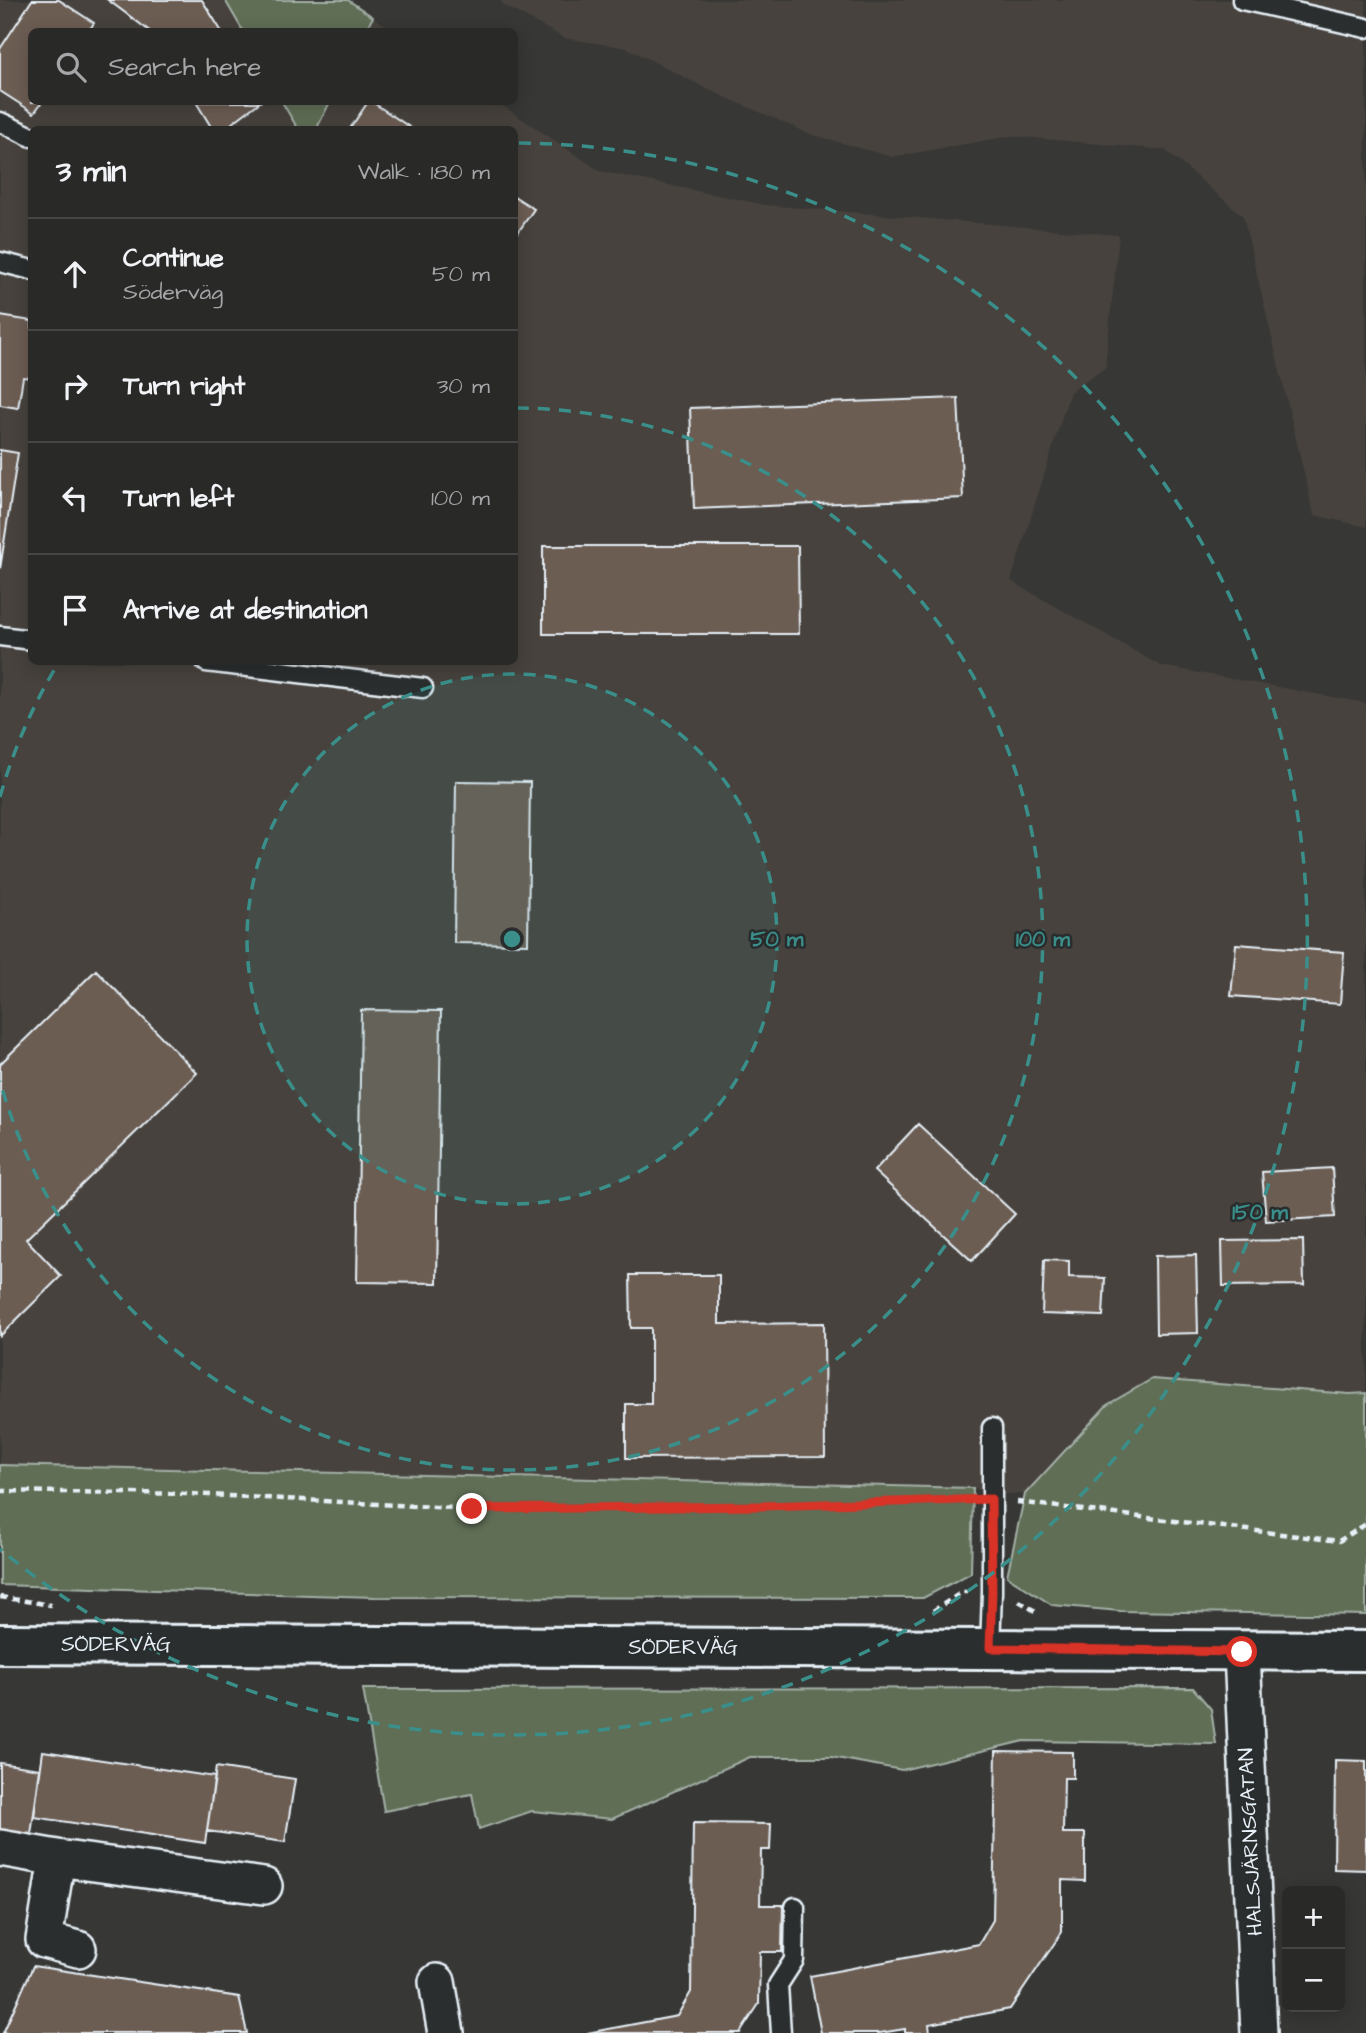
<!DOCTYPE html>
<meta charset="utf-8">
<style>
body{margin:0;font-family:"Architects Daughter",sans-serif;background:#353534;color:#f1f3f6}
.controls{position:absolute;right:21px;bottom:21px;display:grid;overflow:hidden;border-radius:10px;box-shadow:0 4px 18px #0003}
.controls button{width:63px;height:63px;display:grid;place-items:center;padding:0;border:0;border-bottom:2px solid #454545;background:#292928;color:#f1f3f6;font:35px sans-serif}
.stop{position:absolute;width:21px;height:21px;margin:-16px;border:5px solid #d93025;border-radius:50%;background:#fff}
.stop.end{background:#d93025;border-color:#fff;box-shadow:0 2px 7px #0008}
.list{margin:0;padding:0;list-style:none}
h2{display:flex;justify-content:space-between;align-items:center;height:91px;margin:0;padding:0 28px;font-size:30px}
h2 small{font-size:23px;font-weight:400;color:#a5a6a8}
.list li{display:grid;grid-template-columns:46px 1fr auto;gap:21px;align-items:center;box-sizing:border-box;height:112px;padding:0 28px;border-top:2px solid #454545}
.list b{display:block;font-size:26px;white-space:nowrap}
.list p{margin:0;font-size:23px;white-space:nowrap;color:#a5a6a8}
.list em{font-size:23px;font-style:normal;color:#a5a6a8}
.icon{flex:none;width:38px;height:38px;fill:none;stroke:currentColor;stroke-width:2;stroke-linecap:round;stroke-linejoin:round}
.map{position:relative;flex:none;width:1366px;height:2033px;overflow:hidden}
.search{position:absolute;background:#292928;box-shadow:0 4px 18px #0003;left:28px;top:28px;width:490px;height:77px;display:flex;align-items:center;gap:18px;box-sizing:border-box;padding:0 24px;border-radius:10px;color:#a5a6a8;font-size:26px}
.panel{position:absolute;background:#292928;box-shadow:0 4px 18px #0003;left:28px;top:126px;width:490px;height:539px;border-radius:10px}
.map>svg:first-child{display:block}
</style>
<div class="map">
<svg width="1366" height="2033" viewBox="0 0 1366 2033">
<rect width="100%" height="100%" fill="#373735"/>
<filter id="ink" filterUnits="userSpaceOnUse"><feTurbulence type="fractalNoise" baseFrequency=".0143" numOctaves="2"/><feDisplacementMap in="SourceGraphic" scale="14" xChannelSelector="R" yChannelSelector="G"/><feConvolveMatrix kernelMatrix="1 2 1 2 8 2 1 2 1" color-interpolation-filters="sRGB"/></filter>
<g filter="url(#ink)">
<path fill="#47423e" d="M0 0H225L243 31 32 32V102H282L298 129 32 130V662H514V130L316 129 330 102H497L600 171 766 205 1119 235 1105 368 1070 392 1011 581 1161 666 1366 703V1393L1107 1405 1025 1494H992L973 1488 0 1465Z
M500 0H1366V527L1314 515 1243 216 1165 150 1011 136 892 157 810 134 709 90 627 48 564 38 504 6Z
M373 17 394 31H365Z"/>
<path fill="#606e56" stroke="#a4b0a7" stroke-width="2" d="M225 0H348L373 17 365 31H243Z
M282 102H330L316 130 298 129Z
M1152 1379 1350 1394 1366 1393V1615L1120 1611 1052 1605 1007 1576 1025 1494 1107 1405Z
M0 1465 973 1488 971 1573 923 1598 374 1597 0 1585Z
M1193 1688 1211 1709 1216 1744 1024 1741 902 1770 831 1757H750L612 1819 532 1811 479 1829 472 1794 384 1811 363 1689Z"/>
<path fill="#6c5d53" stroke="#e8f1f8" stroke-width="2" d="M32 0H59L94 23 88 32H32V102H42L34 113 0 91V49Z
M108 0H202L222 32H151Z
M196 102H260L223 130H213Z
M368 102H372L414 130H349Z
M514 196 534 209 514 238Z
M0 316 32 321V378L23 377 18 408 0 405Z
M958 398 963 498 694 509 690 408Z
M0 450 18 453 0 569Z
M543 546H798L799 634H543Z
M456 781 530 782 528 944 454 943Z
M1236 944 1344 952 1340 1004 1231 996Z
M96 970 197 1073 26 1239 61 1276 0 1336V1064Z
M361 1010 441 1011 437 1283 357 1282Z
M918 1124 1015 1214 972 1261 874 1171Z
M1332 1168 1335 1217 1266 1221 1262 1172Z
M1303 1240 1304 1285 1223 1286 1222 1241Z
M1196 1255 1198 1333 1156 1334 1155 1256Z
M1044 1260 1069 1261V1277L1105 1278 1103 1316 1042 1314Z
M630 1275H719V1324L824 1323 825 1457 626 1458V1404H651V1328H631Z
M43 1751 215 1777 205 1843 34 1817Z
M996 1751 1073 1752V1778H1064L1063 1833H1085V1881L1062 1880V1932L1010 2009 929 2024 930 2033H905V2029L880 2033H821L810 1976 979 1944 993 1920Z
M1335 1760 1366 1761V1870L1334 1869Z
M0 1763 40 1769 31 1835 0 1830Z
M216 1767 295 1779 285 1842 207 1831Z
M693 1823 771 1824 770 1850H761L760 1905H783L782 1952H760L759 2004 740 2033H587L677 2016 691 1992Z
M33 1966 239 1997 247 2033H3Z"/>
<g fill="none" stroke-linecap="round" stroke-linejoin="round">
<defs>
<path id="service" d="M1242 0 1366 28
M0 122 32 137
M0 262 32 270
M0 636 32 640
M206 662 423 688
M990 1648 992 1592V1428
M781 2033 778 1985 794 1960 795 1907"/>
<path id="minor" d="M1242 1652 1259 2033
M0 1848 57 1858 44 1940 78 1949
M57 1858 264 1886
M437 1982 446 2033"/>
<path id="secondary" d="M0 1644 1366 1651"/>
</defs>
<use href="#service" stroke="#e8f1f8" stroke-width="23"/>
<use href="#minor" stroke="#e8f1f8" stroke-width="40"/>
<use href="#secondary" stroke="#e8f1f8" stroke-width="44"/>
<path stroke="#e8f1f8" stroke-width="4.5" stroke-dasharray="7 5" stroke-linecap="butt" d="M0 1491 191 1494 472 1509 762 1506 966 1500
M1017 1502 1339 1541 1366 1524
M0 1597 51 1605
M1019 1601 1035 1611
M933 1611 962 1592H967"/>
<use href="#service" stroke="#2a2d2e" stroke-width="18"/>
<use href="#minor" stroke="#2a2d2e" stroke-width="35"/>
<use href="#secondary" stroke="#2a2d2e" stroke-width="38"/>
</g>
</g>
<g fill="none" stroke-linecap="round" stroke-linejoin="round" filter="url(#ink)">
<path stroke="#d93025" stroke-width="9" d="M472 1509 762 1506 991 1499 992 1592 990 1648 1242 1652"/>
</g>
<circle cx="512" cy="939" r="265" fill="#3a8f8a" fill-opacity=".12"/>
<g fill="none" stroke="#3a8f8a" stroke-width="3.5" stroke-dasharray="12 9">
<circle cx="512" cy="939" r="265"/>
<path d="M0 797A531 531 0 0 1 59 662M517 408A531 531 0 1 1 0 1081"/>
<path d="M519 143A796 796 0 1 1 0 1549"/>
</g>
<g text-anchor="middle" stroke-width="5" stroke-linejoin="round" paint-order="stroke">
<g font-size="21" fill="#e8f1f8" stroke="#2a2d2e">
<text x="116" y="1651">SÖDERVÄG</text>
<text x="683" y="1654">SÖDERVÄG</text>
<text transform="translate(1250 1842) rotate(-93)" y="7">HALSJÄRNSGATAN</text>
</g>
</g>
<circle cx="512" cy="939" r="10" fill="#3a8f8a" stroke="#2a2d2e" stroke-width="3.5"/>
<g font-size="21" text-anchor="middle" font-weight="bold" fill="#3a8f8a" stroke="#2a2d2e" stroke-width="5" stroke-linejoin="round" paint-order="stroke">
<text x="777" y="946">50 m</text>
<text x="1043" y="946">100 m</text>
<text x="1260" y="1219">150 m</text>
</g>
</svg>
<div class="controls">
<button>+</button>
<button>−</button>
</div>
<div class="stop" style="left:1242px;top:1652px"></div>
<div class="stop end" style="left:472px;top:1509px"></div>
<div class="search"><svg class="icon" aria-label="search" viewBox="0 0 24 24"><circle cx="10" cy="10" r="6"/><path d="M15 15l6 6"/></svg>Search here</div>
<section class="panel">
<h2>3 min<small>Walk · 180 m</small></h2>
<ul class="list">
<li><svg class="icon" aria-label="ahead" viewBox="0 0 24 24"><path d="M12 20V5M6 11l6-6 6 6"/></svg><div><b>Continue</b><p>Söderväg</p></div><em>50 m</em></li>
<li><svg class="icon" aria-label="right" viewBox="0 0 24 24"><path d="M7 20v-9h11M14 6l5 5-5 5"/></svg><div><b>Turn right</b></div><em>30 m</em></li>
<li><svg class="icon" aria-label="left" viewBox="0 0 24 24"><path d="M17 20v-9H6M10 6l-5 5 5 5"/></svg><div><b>Turn left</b></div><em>100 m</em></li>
<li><svg class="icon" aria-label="arrive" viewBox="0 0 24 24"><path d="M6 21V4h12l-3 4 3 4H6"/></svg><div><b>Arrive at destination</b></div></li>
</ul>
</section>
</div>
